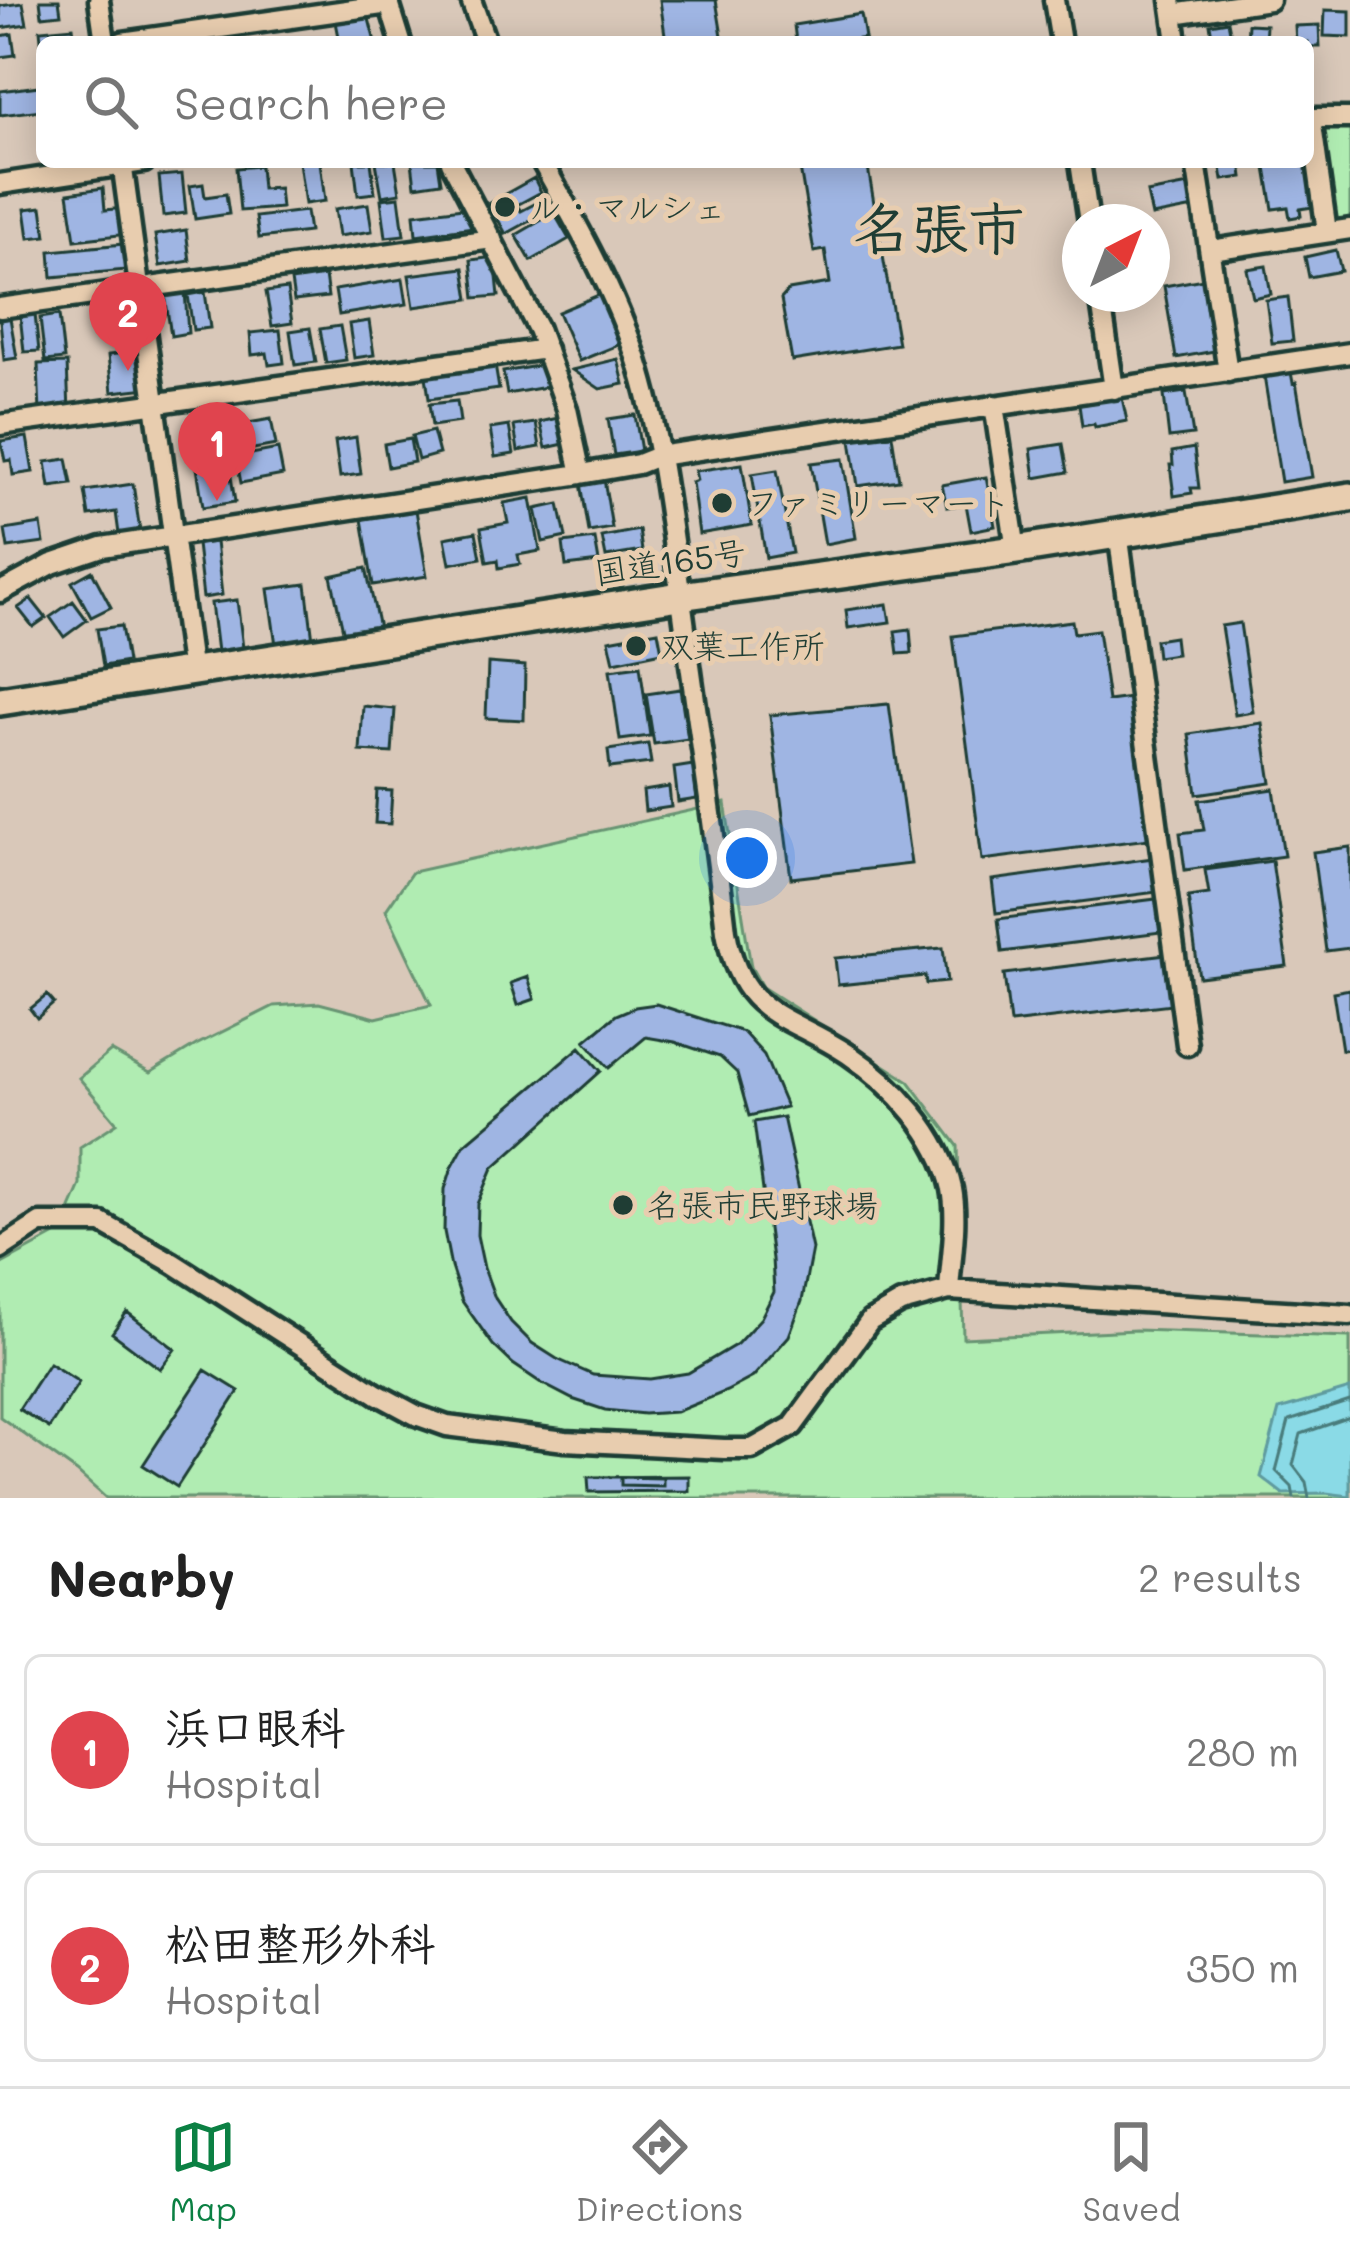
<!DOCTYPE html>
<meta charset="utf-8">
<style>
body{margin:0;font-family:Mali,"Klee One",sans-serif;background:#f2f2f2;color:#222}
.compass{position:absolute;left:1062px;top:204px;width:108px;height:108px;border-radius:50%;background:#fff;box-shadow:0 6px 30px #0003;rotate:42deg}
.you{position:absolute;left:747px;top:858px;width:42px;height:42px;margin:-30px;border:9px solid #fff;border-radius:50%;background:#1a73e8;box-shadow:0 0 0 18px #1a73e833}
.badge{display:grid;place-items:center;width:78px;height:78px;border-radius:50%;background:#0b8043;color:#fff;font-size:39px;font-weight:700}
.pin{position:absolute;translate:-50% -99px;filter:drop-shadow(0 3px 6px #0008)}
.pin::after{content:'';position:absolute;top:63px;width:42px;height:36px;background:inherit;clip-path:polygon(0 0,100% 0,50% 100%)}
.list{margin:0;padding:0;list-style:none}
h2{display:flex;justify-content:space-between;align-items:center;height:156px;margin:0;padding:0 48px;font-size:51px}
h2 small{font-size:39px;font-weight:400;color:#767676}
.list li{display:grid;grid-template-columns:78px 1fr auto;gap:36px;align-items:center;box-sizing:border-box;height:192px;margin:0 24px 24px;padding:0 24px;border:3px solid #e0e0e0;border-radius:18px}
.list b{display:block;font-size:45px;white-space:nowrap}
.list p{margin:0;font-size:39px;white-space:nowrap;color:#767676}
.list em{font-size:39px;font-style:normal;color:#767676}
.icon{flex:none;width:66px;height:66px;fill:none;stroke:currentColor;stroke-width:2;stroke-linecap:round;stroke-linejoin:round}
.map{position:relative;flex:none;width:1350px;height:1498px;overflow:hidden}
.search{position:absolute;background:#fff;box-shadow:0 6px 30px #0003;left:36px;right:36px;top:36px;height:132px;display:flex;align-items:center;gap:30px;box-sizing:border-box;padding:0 42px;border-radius:18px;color:#767676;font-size:45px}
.sheet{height:588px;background:#fff}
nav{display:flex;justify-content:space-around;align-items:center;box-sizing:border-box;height:168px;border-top:3px solid #e0e0e0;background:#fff;font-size:33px;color:#767676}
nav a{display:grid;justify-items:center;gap:6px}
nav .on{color:#0b8043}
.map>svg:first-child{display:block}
</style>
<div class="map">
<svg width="1350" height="1498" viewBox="0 0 1350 1498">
<rect width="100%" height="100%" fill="#d9c8b9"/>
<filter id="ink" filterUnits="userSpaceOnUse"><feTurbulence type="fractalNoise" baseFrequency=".00833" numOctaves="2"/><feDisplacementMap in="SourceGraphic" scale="24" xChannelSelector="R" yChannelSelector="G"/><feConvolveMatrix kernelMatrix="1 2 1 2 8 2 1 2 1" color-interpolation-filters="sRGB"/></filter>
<g filter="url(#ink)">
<path fill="#b0ecb2" stroke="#689473" stroke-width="3" d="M1326 124H1350V222L1340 224 1332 215 1319 132Z
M725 803 751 967 762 987 909 1081 958 1146 963 1338 1136 1330 1350 1337V1498H106L77 1472 0 1417V1265L59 1233 80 1185V1147L117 1123 79 1078 111 1051 150 1073 196 1045 274 1006 319 1003 376 1018 431 1005 386 910 412 872Z"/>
<path fill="#8adae6" stroke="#5f9b9f" stroke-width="3" d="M1350 1389V1496L1326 1493 1283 1494 1261 1477 1279 1410Z"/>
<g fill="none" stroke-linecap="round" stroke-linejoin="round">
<path stroke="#4a7c7b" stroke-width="3" d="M1294 1498 1292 1487 1276 1471 1289 1421 1350 1401
M1309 1498 1306 1482 1293 1465 1301 1434 1350 1417"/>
</g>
<path fill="#9fb5e3" stroke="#1f3d34" stroke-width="3" d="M40 0H59L61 14 42 16Z
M660 0H716L723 42H666Z
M23 3 27 24 0 28V6Z
M1325 10 1350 11V37L1324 36Z
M861 14 865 38 840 42H796L794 25Z
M368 15 375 42H340L336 22Z
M1228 21 1232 42H1213L1210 24Z
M1248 24 1266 25 1265 42H1247Z
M1319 25 1320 47H1308V42H1296L1295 26Z
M73 27 75 42H42V50L40 30Z
M12 34 15 55 0 57V36Z
M39 86 42 110 0 115V91Z
M1308 135 1319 206 1300 209 1301 216 1290 218 1288 207 1273 209 1265 162H1308Z
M299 162H320L325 201 305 204Z
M354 162H371L375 193 358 195Z
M376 162H395L400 193 382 196Z
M412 162H438L441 182 415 186Z
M799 162H867L898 344 792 361 781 299 789 290 830 283 825 250 814 252Z
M1220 162H1241L1243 177 1223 180Z
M260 166 262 189 279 188 281 208 240 211 236 168Z
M182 174 186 213 163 216 159 176Z
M534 178 541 192 517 205 521 211 544 199 550 210 506 234 489 203Z
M203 184 205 197 226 194 229 214 195 219 190 186Z
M1194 184 1199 207 1152 216 1147 193Z
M103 188 105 210 124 208 128 234 75 240 68 193Z
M399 197 404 235 386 237 381 199Z
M399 197 404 235 386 237 381 199Z
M368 204 372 231 339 236 335 209Z
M42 207 46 236 29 238 25 209Z
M471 207 473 227 416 235 414 214Z
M306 211 309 232 259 238 256 217Z
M554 213 569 239 531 261 516 235Z
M186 230 190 261 160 266 155 235Z
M124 244 126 270 52 277 50 251Z
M1336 250 1341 271 1309 277 1305 257Z
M495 257 499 296 475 298 471 260Z
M1266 266 1271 294 1253 298 1247 269Z
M464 268 469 299 414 307 409 275Z
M325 276 328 297 294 301 291 281Z
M403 279 407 304 339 315 335 290Z
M1203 279 1214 351 1176 358 1164 286Z
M287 289 292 323 272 326 266 292Z
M185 292 188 333 171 336 165 295Z
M205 292 210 328 193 330 188 295Z
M601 294 621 344 579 361 558 312Z
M1288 297 1293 341 1272 343 1266 300Z
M35 314 39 351 24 352 20 315Z
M59 315 64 359 45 361 40 318Z
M10 318 17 358 4 360 0 320Z
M369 321 374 355 354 358 349 324Z
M340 326 346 360 326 363 320 329Z
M310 328 316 362 295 365 290 331Z
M280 330 284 363 269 365 267 353 252 355 250 333Z
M143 351 148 388 112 392 108 355Z
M618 359 624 384 600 389 572 370Z
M67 363 69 412 40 413 38 364Z
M548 364 552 386 507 394 503 372Z
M495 365 499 389 429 399 426 376Z
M1291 372 1293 383 1296 382 1312 477 1281 482 1264 376Z
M1186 392 1193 435 1169 438 1164 395Z
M1122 398 1127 421 1095 427 1094 424 1082 426 1079 405Z
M457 401 460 422 432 426 429 404Z
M635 415 641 451 614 455 608 419Z
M223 417 227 443 211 445 207 420Z
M558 418 564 444 546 448 540 422Z
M271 419 276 445 237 452 232 426Z
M536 423 540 447 518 451 514 426Z
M509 426 514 454 495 457 490 429Z
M433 431 439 454 418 460 412 436Z
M892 435 899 480 858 486 851 440Z
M27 437 33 472 13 475 11 460 5 461 1 441Z
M356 437 361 474 340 477 335 441Z
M410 439 414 462 388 467 384 444Z
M1063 444 1068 472 1035 478 1031 449Z
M1194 448 1199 488H1191L1192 493 1174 496 1170 465H1173L1172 452Z
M278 449 283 475 241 483 236 457Z
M228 457 235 502 203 507 196 461Z
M67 459 72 484 50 487 46 462Z
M843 459 856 538 825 544 811 463Z
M742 464 752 525 699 534 692 482 697 480 695 471Z
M777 470 792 553 766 558 752 474Z
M986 477 995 526 971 531 966 504 947 507 942 485Z
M604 479 612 528 589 532 581 483Z
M133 484 140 531 119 534 116 512 89 516 85 491Z
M531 498 540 551 518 555 520 564 499 568 498 560 487 562 481 528 508 523 504 503Z
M559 504 566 537 543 542 536 509Z
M416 510 427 576 373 585 362 519Z
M41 524 44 543 8 548 5 530Z
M639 530 642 551 606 557 602 537Z
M476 532 481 558 450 564 445 538Z
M595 539 599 562 566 566 563 543Z
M216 542 222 595 203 598 197 544Z
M366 568 379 628 344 635 331 576Z
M92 571 111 607 91 617 72 582Z
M306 584 313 640 276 645 268 589Z
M31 599 46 618 33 627 18 608Z
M237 600 243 648 217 652 211 603Z
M73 601 87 620 64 637 50 617Z
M887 604 890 622 848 628 846 610Z
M1072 621 1074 633 1098 630 1108 701 1131 698 1149 839 982 860 953 636Z
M1240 623 1253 712 1235 715 1221 626Z
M121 626 127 662 103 666 97 629Z
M910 629 912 653 898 654 895 631Z
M658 631 662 652 614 662 609 640Z
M1174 637 1176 654 1157 657 1155 640Z
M488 663 525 666 524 720 486 718Z
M640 666 650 736 620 740 610 670Z
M680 689 688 739 654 744 646 694Z
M889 704 911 864 791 878 770 715Z
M363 706 395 709 392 753 360 751Z
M1262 723 1271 783 1197 794 1189 734Z
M648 744 651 763 610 768 608 750Z
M693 765 697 799 678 802 674 768Z
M669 787 671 807 645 811 643 791Z
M1274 789 1284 856 1185 870 1180 833 1204 830 1199 800Z
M377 790 392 791 390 824 375 823Z
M1350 847V948L1326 951 1313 852Z
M1153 858 1157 892 996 913 992 880Z
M1272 861 1287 966 1199 977 1188 897 1209 894 1205 870Z
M1156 899 1161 932 1002 952 998 919Z
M943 948 947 982 926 984 925 976 838 985 835 958Z
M1166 954 1172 1004 1010 1023 1004 974Z
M528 977 535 999 518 1005 511 983Z
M1350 989V1049L1342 1050 1333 992Z
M47 995 54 1003 37 1018 30 1009Z
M656 1004 743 1032 764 1055 786 1107 749 1116 737 1073 720 1057 675 1042 646 1037 609 1068 585 1041 616 1015 635 1007Z
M580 1047 601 1071 493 1168 478 1204 477 1235 484 1268 495 1298 511 1322 532 1343 557 1359 593 1375 650 1379 688 1373 737 1344 761 1318 774 1292 772 1259 754 1122 783 1117 812 1249 802 1301 789 1336 753 1377 727 1391 676 1412 644 1414 605 1410 572 1399 541 1383 513 1364 493 1345 462 1301 451 1267 444 1231 445 1189 452 1167 464 1145Z
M127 1312 175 1349 160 1369 112 1333Z
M49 1363 79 1382 49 1428 19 1409Z
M205 1370 239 1391 177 1487 143 1465Z
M689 1476V1491L589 1492 588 1477Z
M621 1477 663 1478V1486L621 1485Z"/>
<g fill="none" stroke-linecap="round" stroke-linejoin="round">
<defs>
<path id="minor" d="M99 0 105 42
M388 0 401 42
M471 0 486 42
M1054 0 1061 42
M1171 0 1177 42
M1173 14 1269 0
M122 42 389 4
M1308 118H1350
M1311 118 1327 232
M122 162 192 673
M451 162 538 329 567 409 581 474
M542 162C578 226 614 290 637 360 662 439 671 531 683 613 697 719 714 825 726 931 741 1018 786 1013 848 1054 894 1085 940 1134 952 1189 958 1221 951 1258 949 1290
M1080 162 1089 222
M1196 162 1228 372
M0 184 144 162
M1211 250 1350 229
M1100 294 1114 389
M0 308 492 239
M994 405 1016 550
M0 425 546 349
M1118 532 1187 1045
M0 592 52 564 102 547 581 474 638 464 658 456 1350 353
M0 1249 40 1223H102L173 1263 377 1394 416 1415 447 1426 565 1441 724 1449H752L793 1426 870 1321 901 1303 949 1290 1350 1315"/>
<path id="highway" d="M0 701 680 596 1016 550 1350 497"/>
</defs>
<use href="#minor" stroke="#1f3d34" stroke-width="27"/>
<use href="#highway" stroke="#1f3d34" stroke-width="36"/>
<use href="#minor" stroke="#e8cdaf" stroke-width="18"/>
<use href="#highway" stroke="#e8cdaf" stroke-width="27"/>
</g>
</g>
<g fill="#1f3d34" stroke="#e8cdaf" stroke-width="4.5">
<circle cx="505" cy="207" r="12"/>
<circle cx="722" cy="503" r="12"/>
<circle cx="636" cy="646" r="12"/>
<circle cx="623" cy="1205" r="12"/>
</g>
<g text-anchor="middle" stroke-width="10" stroke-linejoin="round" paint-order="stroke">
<g font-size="33" fill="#1f3d34" stroke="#e8cdaf" text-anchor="start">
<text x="529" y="219">ル・マルシェ</text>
<text x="746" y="515">ファミリーマート</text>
<text x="660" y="658">双葉工作所</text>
<text x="647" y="1217">名張市民野球場</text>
</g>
<g font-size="33" fill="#1f3d34" stroke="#e8cdaf">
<text transform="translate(670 562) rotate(-8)" y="12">国道165号</text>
</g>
<g font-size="57" font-weight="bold" fill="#1f3d34" stroke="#e8cdaf">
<text x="939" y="249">名張市</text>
</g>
</g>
</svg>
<svg class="compass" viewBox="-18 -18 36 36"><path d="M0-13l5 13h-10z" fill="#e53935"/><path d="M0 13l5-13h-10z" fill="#767676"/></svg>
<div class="you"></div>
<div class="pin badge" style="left:217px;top:501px;background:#e0444e">1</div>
<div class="pin badge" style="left:128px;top:371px;background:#e0444e">2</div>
<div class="search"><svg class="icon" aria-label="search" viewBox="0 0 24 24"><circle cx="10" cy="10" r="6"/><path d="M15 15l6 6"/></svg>Search here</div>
</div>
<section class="sheet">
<h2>Nearby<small>2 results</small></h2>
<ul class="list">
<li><span class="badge" style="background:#e0444e">1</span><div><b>浜口眼科</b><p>Hospital</p></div><em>280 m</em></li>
<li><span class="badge" style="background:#e0444e">2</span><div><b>松田整形外科</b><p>Hospital</p></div><em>350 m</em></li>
</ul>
</section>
<nav>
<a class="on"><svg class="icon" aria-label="map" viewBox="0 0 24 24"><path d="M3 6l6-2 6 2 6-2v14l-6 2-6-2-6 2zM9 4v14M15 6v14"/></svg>Map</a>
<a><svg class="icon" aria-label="directions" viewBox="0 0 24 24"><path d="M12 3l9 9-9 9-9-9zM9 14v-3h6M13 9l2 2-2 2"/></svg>Directions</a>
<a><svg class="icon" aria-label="saved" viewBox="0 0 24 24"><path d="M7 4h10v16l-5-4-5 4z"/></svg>Saved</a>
</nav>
